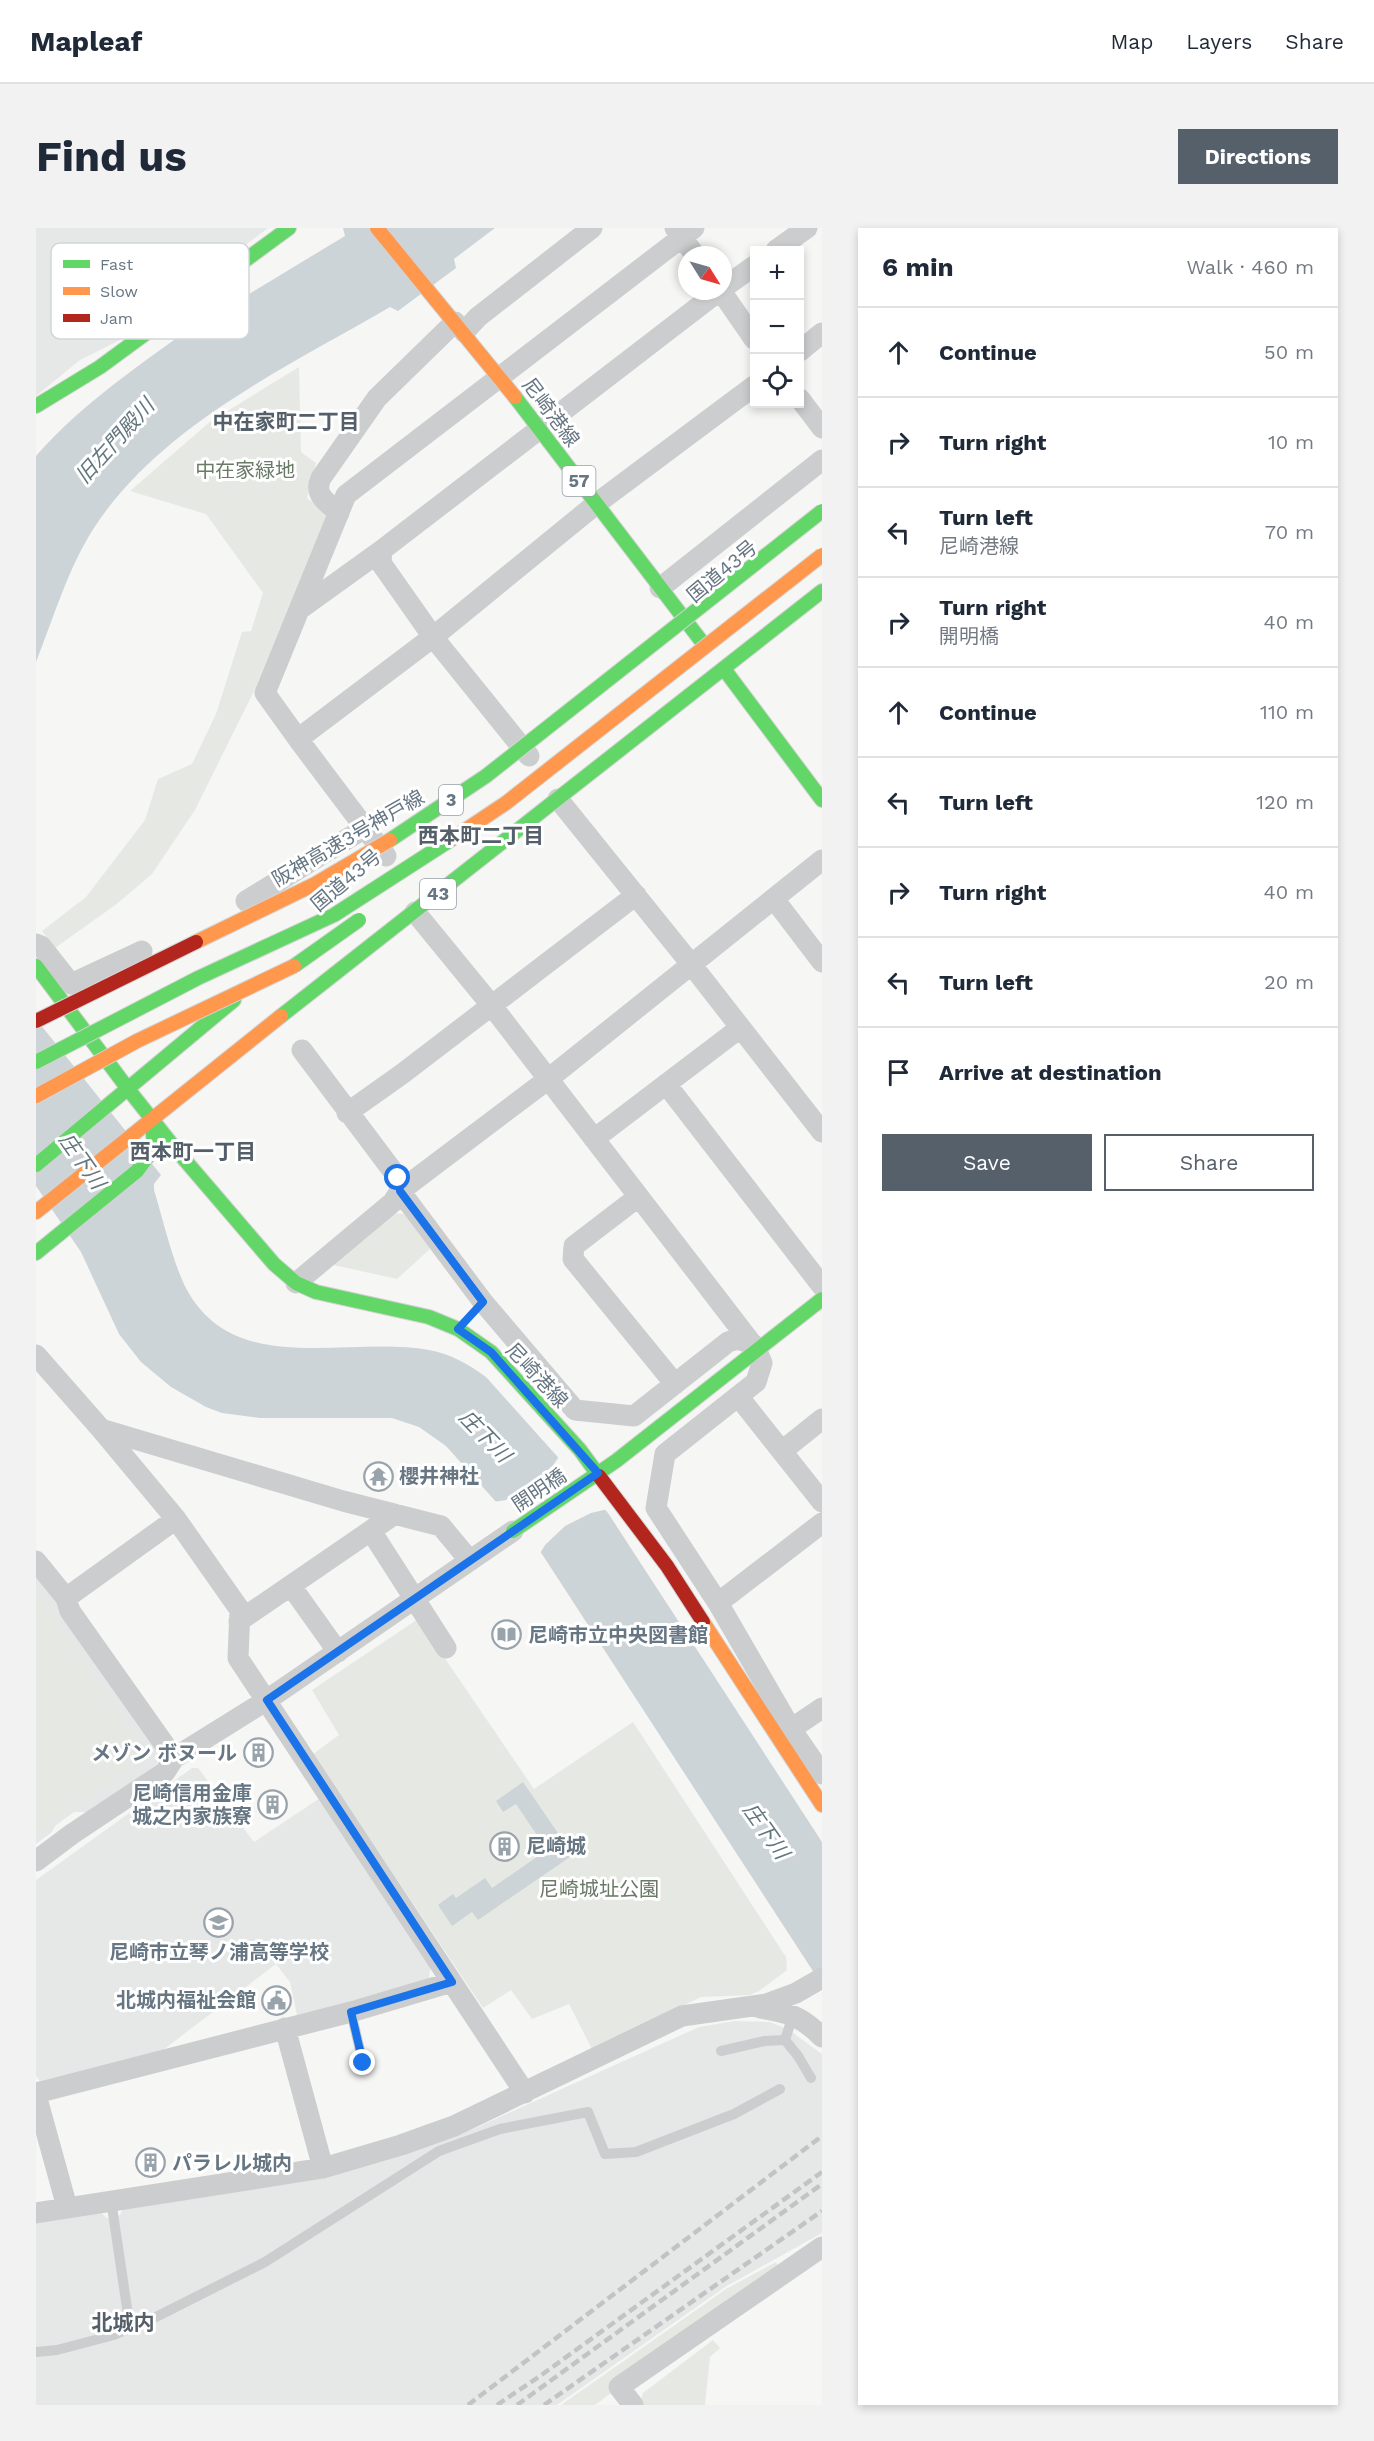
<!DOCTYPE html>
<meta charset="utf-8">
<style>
body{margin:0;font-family:"Work Sans","Noto Sans JP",sans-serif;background:#f2f2f3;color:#1f2937}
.controls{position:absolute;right:18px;top:18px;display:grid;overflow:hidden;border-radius:0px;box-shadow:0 3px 9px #0003}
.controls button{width:54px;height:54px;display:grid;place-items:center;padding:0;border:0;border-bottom:2px solid #e0e1e3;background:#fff;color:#1f2937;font:30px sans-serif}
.compass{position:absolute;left:642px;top:18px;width:54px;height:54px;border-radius:50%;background:#fff;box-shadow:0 3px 9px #0003;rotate:127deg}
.stop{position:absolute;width:18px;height:18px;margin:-14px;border:4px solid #1a73e8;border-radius:50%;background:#fff}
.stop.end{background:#1a73e8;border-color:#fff;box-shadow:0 2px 6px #0008}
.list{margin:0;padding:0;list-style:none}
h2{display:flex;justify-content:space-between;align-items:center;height:78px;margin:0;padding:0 24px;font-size:26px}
h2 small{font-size:20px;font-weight:400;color:#747a83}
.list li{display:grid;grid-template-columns:39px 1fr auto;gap:18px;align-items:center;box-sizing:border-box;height:90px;padding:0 24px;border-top:2px solid #e0e1e3}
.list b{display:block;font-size:22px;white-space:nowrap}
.list p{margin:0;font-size:20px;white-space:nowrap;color:#747a83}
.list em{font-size:20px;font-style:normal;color:#747a83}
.actions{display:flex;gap:12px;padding:18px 24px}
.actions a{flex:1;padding:14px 0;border:2px solid #56606b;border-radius:0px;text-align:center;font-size:21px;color:#56606b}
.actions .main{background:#56606b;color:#fff}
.icon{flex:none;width:33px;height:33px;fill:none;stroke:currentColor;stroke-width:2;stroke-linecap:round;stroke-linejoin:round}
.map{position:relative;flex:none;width:786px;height:2177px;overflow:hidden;border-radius:0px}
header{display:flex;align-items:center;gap:36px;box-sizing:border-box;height:84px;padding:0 30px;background:#fff;border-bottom:2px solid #e0e1e3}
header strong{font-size:28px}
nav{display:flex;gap:33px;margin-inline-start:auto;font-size:21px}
.intro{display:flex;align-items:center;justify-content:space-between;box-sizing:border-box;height:144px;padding:0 36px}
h1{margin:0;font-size:42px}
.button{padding:15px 27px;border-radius:0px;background:#56606b;color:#fff;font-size:21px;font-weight:700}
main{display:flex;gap:36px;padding:0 36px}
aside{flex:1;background:#fff;border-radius:0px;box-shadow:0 3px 9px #0003}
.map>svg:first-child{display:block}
</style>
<header>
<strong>Mapleaf</strong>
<nav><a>Map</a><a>Layers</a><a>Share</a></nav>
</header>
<div class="intro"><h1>Find us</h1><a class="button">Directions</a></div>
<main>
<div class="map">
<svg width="786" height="2177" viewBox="0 0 786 2177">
<rect width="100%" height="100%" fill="#f6f6f5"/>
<path fill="#e6e8e7" d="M0 0H232L84 112 44 132 0 168Z
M0 1343 122 1523 121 1536 54 1584H38L19 1598 16 1604 0 1616Z
M156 1540H162L218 1614 284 1570 395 1737 392 1755 261 1787 254 1754 240 1736 127 1822 4 1853 0 1848V1652Z
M699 1793 734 1794 753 1802 786 1826V2005L689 2059 521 2177H0V1995L64 1984 71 1990 84 1987 88 1979 391 1917 437 1901 663 1799Z"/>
<path fill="#e6e9e3" d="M263 139 265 224 280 235 271 270 292 286 218 463 159 582 116 646 82 675 19 720 6 703 50 669 109 592 122 551 156 536 180 486 206 404 215 403 227 365 170 286 94 263 175 193Z
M354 985 369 986 394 1021 361 1051 293 1036Z
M3 1368 110 1526 0 1606V1371Z
M382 1391 498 1561 597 1494 750 1729 751 1742 723 1763 714 1767 665 1769 556 1821 533 1776 496 1791 475 1762 447 1780 277 1526 303 1507 276 1462Z
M740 2034 743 2040 559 2177H525L690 2061Z
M677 2112 684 2120 674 2129 669 2177H604L607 2165Z"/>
<path fill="#cdd4d7" d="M307 0H459L418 31 420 40 362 83 354 79C251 139 124 198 58 300 32 340 18 389 0 434V228C47 174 107 135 164 93L183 84 309 8Z
M0 791 125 947 118 956V962C127 991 137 1036 151 1062 200 1151 313 1107 393 1122 415 1126 432 1136 450 1149L572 1285 786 1614V1757L504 1323 410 1218 383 1199 356 1190H224L186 1185 170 1179 135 1159 105 1134 83 1106 45 1024 0 958Z
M487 1554 537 1627 442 1692 436 1684 416 1698 402 1677 417 1666 420 1670 449 1650 456 1660 511 1622 480 1576 467 1584 460 1573Z"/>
<path fill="#f6f6f5" d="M524 1227 572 1281 555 1285 529 1298 509 1317 503 1327 457 1274 470 1272 499 1255 518 1236Z"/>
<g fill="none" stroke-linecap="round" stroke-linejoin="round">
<defs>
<path id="fast" d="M479 169 666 414
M0 178 64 139 253 0
M688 441 786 572
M0 738 92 861
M245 788 786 363
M92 861 142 924 238 1036 260 1055 280 1064 393 1089 422 1101 455 1124 544 1222 563 1248
M0 937 198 772
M0 1025 101 943 118 920 116 891
M477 1303 580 1233 786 1071"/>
<path id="slow" d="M341 0 479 169
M0 984 245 788
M667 1394 786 1577"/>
<path id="jam" d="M563 1248 631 1338 667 1394"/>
</defs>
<use href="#fast" stroke="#d2d2d3" stroke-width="16"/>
<use href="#slow" stroke="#d2d2d3" stroke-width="16"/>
<use href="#jam" stroke="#d2d2d3" stroke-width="16"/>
<path stroke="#cccdce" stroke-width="10" d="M315 1784 327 1835
M749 1812 762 1828 775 1850
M685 1823 729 1813 749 1812 757 1787
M75 1972 94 2100
M0 2124 21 2122 78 2107 114 2092 229 2034 403 1923 464 1901 552 1884 569 1926 600 1924 698 1886 744 1861"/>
<path stroke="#cccdce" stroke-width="21" d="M639 0 659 27
M740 22 771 0
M687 60 718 38
M685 63 718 111
M428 104 442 89 556 0
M764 123 786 105
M764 171 786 200
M303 285C291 274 277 267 285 250L341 170 419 94
M624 360 786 232
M264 381 346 322
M262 511 229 465 310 267 658 0
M493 528 397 409 345 335 346 322 683 63
M522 571 655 736 786 904
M350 628 262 511 397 409 560 276 718 158
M738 671 786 734
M210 673 329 600
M379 684 456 778 720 1121 726 1135 720 1154 629 1226 620 1280 682 1375 755 1501 786 1546
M0 716 5 718 35 756 106 723
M266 822 362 950 364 963 447 1074 539 1182 598 1188 692 1114 701 1111 717 1116
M630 856 786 1058
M311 885 366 846 600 667
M558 911 704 800
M602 969 538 1018 537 1031 639 1156
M260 1055 357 974 364 963 511 852 786 632
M0 1127 65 1201 140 1291 204 1382 202 1430 489 1865
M702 1168 786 1274
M65 1201 307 1273 405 1298 434 1333
M746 1223 786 1191
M335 1303 410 1420
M0 1333 30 1370 34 1383 138 1530
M255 1358 302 1424
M30 1370 140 1291
M682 1375 786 1295
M203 1393 359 1286
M755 1501 786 1480
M0 1633 36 1606 129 1544 138 1530 231 1472 477 1303
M724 1780C753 1785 765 1788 786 1809
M249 1800 287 1940
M0 1865 315 1784 416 1754
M0 1867 31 1979
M0 1985 287 1940 365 1917 418 1898 646 1788 730 1776 760 1765 786 1750
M597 2177 583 2159 786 2019"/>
<use href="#fast" stroke="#63d668" stroke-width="14"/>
<use href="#slow" stroke="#ff974d" stroke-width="14"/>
<use href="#jam" stroke="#b3261e" stroke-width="14"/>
<path stroke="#c2c3c4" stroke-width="4.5" stroke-dasharray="9 4.5" stroke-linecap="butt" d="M432 2177 786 1908
M461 2177 504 2148 786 1944
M481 2177 786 1956
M508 2177 786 1983"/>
<defs>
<path id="fast-bridge" d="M354 612 450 548 786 283
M258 738 323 692
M0 834 162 750 298 687 416 611"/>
<path id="slow-bridge" d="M416 611 470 575 786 327
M160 714 279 656 354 612
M0 868 101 813 258 738"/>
<path id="jam-bridge" d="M0 793 160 714"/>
</defs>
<use href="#fast-bridge" stroke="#d3d4d4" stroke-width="16" stroke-linecap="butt"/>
<use href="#slow-bridge" stroke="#d3d4d4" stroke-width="16" stroke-linecap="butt"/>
<use href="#jam-bridge" stroke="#d3d4d4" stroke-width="16" stroke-linecap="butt"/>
<use href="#fast-bridge" stroke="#63d668" stroke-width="14"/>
<use href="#slow-bridge" stroke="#ff974d" stroke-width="14"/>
<use href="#jam-bridge" stroke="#b3261e" stroke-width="14"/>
</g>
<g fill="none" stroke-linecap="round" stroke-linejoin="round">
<path stroke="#1a73e8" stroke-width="8" d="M327 1835 315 1784 416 1754 231 1472 562 1245 455 1124 422 1101 447 1074 364 963 362 950"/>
</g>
<defs>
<symbol id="temple-ring" viewBox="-11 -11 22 22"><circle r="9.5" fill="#fff" stroke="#99a3ab" stroke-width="1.5"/><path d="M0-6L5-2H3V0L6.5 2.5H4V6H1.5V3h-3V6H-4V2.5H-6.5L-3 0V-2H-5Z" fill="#99a3ab"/></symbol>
<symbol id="library-ring" viewBox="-11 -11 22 22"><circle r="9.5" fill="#fff" stroke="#99a3ab" stroke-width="1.5"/><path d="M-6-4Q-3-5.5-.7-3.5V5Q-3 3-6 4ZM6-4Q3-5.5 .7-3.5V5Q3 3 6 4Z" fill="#99a3ab"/></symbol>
<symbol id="building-ring" viewBox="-11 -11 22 22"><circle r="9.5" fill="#fff" stroke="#99a3ab" stroke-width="1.5"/><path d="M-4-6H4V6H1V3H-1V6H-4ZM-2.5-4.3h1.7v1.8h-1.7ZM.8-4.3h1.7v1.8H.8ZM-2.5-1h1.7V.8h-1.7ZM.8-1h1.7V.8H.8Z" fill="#99a3ab"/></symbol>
<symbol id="school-ring" viewBox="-11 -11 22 22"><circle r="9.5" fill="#fff" stroke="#99a3ab" stroke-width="1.5"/><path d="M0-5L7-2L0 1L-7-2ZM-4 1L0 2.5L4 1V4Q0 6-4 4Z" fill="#99a3ab"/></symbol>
<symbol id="civic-ring" viewBox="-11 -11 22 22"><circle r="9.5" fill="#fff" stroke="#99a3ab" stroke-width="1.5"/><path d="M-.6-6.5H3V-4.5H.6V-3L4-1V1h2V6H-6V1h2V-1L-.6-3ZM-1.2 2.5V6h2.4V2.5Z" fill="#99a3ab"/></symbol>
</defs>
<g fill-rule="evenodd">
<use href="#temple-ring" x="326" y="1232" width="33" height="33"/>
<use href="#library-ring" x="454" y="1390" width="33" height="33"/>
<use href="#building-ring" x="206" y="1508" width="33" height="33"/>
<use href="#building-ring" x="220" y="1560" width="33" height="33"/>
<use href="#building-ring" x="452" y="1602" width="33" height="33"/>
<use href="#school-ring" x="166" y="1678" width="33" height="33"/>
<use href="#civic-ring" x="224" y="1756" width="33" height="33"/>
<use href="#building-ring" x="98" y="1918" width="33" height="33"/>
</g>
<g text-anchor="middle" stroke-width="6" stroke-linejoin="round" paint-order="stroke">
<g fill="#fff" stroke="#959fa8" stroke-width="1.5">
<rect x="526.5" y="238" width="33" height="30" rx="4.5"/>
<rect x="403" y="557" width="24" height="30" rx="4.5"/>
<rect x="384" y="651" width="36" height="30" rx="4.5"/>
</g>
<g font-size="18" font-weight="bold" fill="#677683">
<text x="543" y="259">57</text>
<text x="415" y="578">3</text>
<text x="402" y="672">43</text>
</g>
<g font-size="20" fill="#677683" stroke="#fff">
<text transform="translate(515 184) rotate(53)" y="7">尼崎港線</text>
<text transform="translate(686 343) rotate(-40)" y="7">国道43号</text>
<text transform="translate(312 610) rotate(-30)" y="7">阪神高速3号神戸線</text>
<text transform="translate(310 652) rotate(-40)" y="7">国道43号</text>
<text transform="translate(501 1147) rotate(47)" y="7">尼崎港線</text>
<text transform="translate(503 1262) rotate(-34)" y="7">開明橋</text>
</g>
<g font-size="20" fill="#697b66" stroke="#fff">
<text x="209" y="249">中在家緑地</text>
<text x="563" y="1668">尼崎城址公園</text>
</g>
<g font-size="20" font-weight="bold" fill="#677683" stroke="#fff" text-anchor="start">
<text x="363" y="1255">櫻井神社</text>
<text x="492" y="1414">尼崎市立中央図書館</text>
<text x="201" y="1532" text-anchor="end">メゾン ボヌール</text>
<text x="216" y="1572" text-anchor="end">尼崎信用金庫<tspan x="216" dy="23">城之内家族寮</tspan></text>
<text x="490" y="1625">尼崎城</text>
<text x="183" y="1731" text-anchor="middle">尼崎市立琴ノ浦高等学校</text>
<text x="220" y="1779" text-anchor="end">北城内福祉会館</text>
<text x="136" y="1942">パラレル城内</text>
</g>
<g font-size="21" font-weight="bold" fill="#555f69" stroke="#fff">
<text x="250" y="201">中在家町二丁目</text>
<text x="445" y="615">西本町二丁目</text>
<text x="157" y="931">西本町一丁目</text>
<text x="87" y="2102">北城内</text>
</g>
<g font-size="21" font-style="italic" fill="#63777f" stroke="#fff">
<text transform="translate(79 213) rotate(-48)" y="7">旧左門殿川</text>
<text transform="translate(46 933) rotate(55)" y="7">庄下川</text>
<text transform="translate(449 1208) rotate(46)" y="7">庄下川</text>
<text transform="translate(730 1603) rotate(55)" y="7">庄下川</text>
</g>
</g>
<rect x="15" y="15" width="198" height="96" rx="9" fill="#fff" stroke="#d1d6da" stroke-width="1.5"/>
<rect x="27" y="32" width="27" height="8" fill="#63d668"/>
<rect x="27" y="59" width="27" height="8" fill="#ff974d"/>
<rect x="27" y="86" width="27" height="8" fill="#b3261e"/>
<g font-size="16" fill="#677683">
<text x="64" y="42">Fast</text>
<text x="64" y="69">Slow</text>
<text x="64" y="96">Jam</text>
</g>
</svg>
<div class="controls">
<button>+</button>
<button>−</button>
<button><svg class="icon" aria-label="locate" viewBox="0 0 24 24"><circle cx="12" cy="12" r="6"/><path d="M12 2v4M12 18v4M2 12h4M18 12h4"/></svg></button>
</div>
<svg class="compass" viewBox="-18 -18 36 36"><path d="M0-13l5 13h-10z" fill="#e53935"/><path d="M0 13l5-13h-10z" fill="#747a83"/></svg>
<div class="stop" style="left:362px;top:950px"></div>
<div class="stop end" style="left:327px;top:1835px"></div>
</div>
<aside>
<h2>6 min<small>Walk · 460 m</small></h2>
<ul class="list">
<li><svg class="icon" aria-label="ahead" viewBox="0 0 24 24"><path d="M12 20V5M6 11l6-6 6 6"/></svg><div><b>Continue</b></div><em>50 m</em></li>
<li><svg class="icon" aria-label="right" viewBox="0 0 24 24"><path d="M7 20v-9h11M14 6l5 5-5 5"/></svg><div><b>Turn right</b></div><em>10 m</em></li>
<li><svg class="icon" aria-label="left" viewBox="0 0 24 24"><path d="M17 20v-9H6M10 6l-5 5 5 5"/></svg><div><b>Turn left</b><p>尼崎港線</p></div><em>70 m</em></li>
<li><svg class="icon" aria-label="right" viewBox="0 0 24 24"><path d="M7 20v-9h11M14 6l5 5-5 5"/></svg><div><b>Turn right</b><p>開明橋</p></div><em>40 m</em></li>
<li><svg class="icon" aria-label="ahead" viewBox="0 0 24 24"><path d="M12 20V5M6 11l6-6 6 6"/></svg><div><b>Continue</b></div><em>110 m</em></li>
<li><svg class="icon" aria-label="left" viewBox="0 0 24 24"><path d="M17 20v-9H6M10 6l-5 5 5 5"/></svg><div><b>Turn left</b></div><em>120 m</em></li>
<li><svg class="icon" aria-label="right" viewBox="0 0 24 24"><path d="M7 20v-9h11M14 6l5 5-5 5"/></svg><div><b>Turn right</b></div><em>40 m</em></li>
<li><svg class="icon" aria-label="left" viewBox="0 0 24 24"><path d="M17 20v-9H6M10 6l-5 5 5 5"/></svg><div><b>Turn left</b></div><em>20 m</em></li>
<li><svg class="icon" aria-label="arrive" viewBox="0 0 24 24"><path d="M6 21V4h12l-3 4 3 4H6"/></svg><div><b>Arrive at destination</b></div></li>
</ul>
<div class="actions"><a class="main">Save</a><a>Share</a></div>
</aside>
</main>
